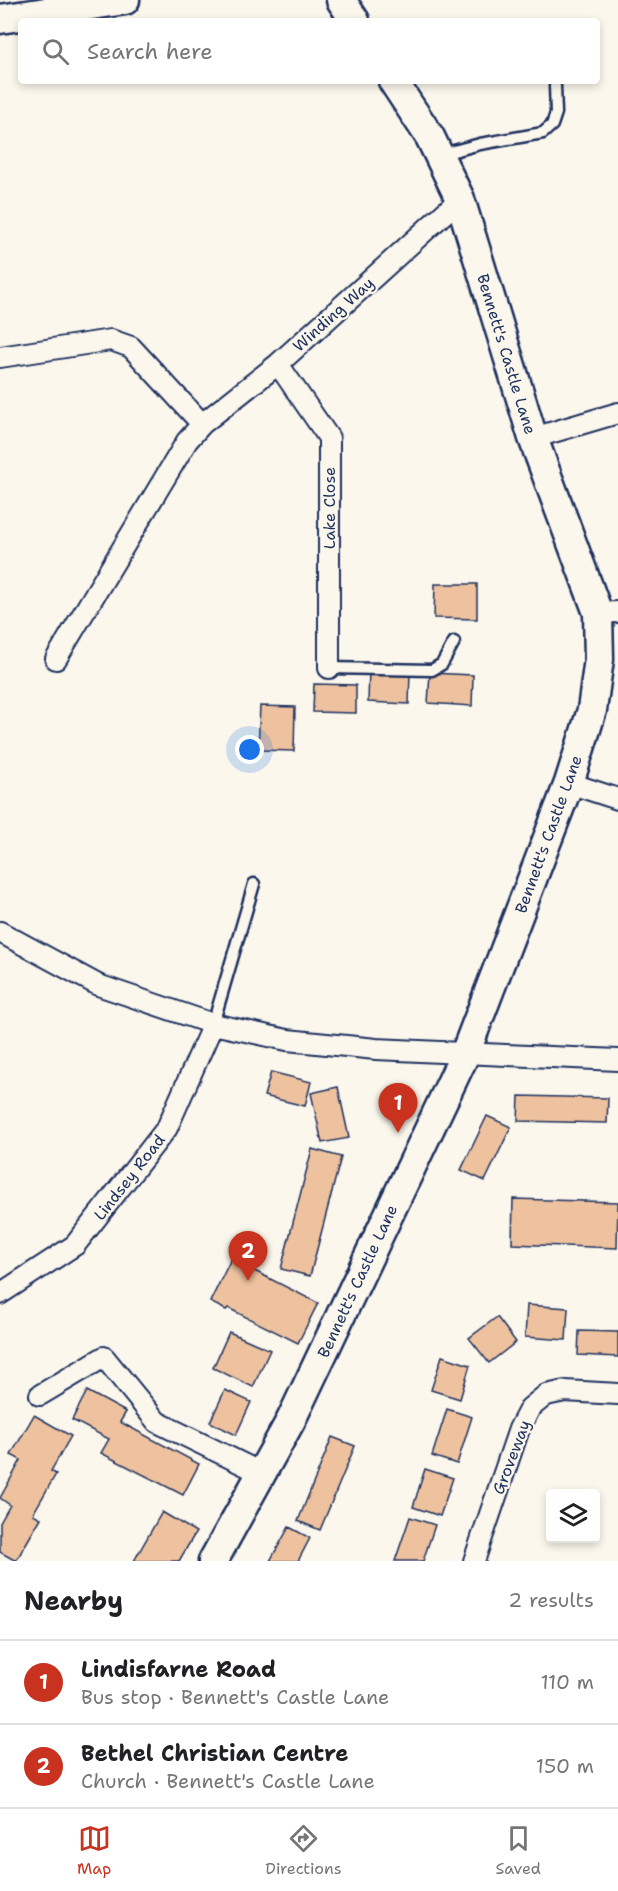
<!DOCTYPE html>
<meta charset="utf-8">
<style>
body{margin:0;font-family:"Shantell Sans",sans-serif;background:#f6f6f6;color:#202124}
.controls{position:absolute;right:18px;bottom:18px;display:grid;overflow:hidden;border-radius:6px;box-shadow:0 3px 9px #0003}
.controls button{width:54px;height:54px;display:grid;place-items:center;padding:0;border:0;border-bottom:2px solid #e0e0e0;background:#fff;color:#202124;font:30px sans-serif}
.you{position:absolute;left:250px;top:750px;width:21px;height:21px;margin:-15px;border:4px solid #fff;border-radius:50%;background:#1a73e8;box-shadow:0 0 0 9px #1a73e833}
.badge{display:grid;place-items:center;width:39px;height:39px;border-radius:50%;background:#c8321e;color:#fff;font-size:20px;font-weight:700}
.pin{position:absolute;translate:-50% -50px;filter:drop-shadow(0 2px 3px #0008)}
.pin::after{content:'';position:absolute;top:32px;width:21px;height:18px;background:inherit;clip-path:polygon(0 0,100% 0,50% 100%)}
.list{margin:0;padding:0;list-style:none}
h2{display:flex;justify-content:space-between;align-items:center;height:78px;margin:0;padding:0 24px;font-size:26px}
h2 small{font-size:20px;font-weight:400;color:#757577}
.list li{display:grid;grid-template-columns:39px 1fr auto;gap:18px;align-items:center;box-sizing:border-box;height:84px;padding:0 24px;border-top:2px solid #e0e0e0}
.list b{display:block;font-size:22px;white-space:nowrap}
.list p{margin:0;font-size:20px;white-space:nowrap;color:#757577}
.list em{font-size:20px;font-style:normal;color:#757577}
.icon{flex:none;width:33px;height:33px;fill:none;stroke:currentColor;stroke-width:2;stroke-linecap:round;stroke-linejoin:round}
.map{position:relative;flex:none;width:618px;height:1561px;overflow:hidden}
.search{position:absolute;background:#fff;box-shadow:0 3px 9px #0003;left:18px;right:18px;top:18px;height:66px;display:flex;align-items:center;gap:15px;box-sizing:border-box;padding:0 21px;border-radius:6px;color:#757577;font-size:22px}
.sheet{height:246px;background:#fff}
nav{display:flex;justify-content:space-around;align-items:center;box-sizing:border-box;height:84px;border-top:2px solid #e0e0e0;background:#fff;font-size:16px;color:#757577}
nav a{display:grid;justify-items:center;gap:3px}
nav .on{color:#c8321e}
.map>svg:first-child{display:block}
</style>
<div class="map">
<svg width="618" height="1561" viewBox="0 0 618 1561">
<rect width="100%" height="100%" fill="#fbf7ec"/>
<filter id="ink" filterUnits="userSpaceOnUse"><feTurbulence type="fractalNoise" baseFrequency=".0167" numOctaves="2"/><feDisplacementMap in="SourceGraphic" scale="12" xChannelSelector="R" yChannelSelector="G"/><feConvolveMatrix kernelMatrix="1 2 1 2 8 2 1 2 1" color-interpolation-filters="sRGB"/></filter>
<g filter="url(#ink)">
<path fill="#eec29e" stroke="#1b2f5e" stroke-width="1.5" d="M435 584H477V619L434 618Z
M369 670 410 672 409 704 368 702Z
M430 673 473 675 472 706 428 703Z
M314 684 356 685V713L313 712Z
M260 706 295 707 294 751 258 750Z
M271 1072 311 1082 305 1106 264 1096Z
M338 1087 349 1138 322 1143 311 1093Z
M519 1096 608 1098 607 1123 518 1121Z
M487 1116 511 1127 485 1181 461 1170Z
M312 1149 341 1157 310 1276 281 1269Z
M513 1199 618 1202 617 1248 512 1244Z
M231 1259 318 1303 298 1343 228 1308 226 1310 210 1302Z
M527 1305 568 1308 566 1340 525 1337Z
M497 1317 516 1342 489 1363 469 1338Z
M579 1331 618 1332V1357L578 1355Z
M229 1332 270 1350 253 1387 213 1368Z
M442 1356 470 1365 460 1399 431 1390Z
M225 1390 251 1402 236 1435 210 1422Z
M87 1391 126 1412 120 1422 199 1464 183 1495 101 1453 109 1439 72 1420Z
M447 1409 472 1417 457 1464 432 1456Z
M34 1415 71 1436 51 1471 56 1474 33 1514 41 1518 16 1561 0 1552V1523L10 1505 0 1498 21 1460 11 1455Z
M332 1437 355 1446 320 1530 298 1521Z
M425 1469 453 1478 440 1516 413 1507Z
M162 1512 196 1532 179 1561H134Z
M410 1517 435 1525 423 1561H395Z
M289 1527 310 1538 298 1561H270Z"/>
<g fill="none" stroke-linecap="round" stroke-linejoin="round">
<defs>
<path id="lane" d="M439 155 480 144 543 133 552 125 556 113 555 86
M329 668 432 670 442 664 454 642
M213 1024 254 884"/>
<path id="street" d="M0 357 111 340 131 347 202 424
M278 364 329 438V668
M533 438 618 413
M598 613 618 612
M56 659 187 441 202 424 278 364 460 199
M569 783 618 799
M0 932 98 985 213 1024 287 1040 376 1049 618 1060
M0 1294 75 1245 167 1128 213 1024
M40 1395 104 1357 157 1422 261 1473
M474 1561 519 1429 530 1408 546 1395 565 1391 618 1394"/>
<path id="secondary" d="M341 0 355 21
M0 19 125 0
M213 1561 291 1420 465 1054 569 783 592 710 599 659 598 613 533 438 460 199 430 137 393 81"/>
</defs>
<use href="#lane" stroke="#1b2f5e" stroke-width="15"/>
<use href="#street" stroke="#1b2f5e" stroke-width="24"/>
<use href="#secondary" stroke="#1b2f5e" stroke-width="33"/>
<use href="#lane" stroke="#fbf7ec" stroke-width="10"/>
<use href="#street" stroke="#fbf7ec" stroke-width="20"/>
<use href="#secondary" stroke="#fbf7ec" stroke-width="28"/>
</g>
</g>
<g text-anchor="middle" stroke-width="4.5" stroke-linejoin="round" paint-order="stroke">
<g font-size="16" fill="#1b2f5e" stroke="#fbf7ec">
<text transform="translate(333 314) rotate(-42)" y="6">Winding Way</text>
<text transform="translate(507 354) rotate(73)" y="6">Bennett's Castle Lane</text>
<text transform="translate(329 508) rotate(-90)" y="6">Lake Close</text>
<text transform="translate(548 834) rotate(-70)" y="6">Bennett's Castle Lane</text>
<text transform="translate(129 1177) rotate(-52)" y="6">Lindsey Road</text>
<text transform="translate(357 1281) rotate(-65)" y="6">Bennett's Castle Lane</text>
<text transform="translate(511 1457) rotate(-69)" y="6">Groveway</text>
</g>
</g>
</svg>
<div class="controls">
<button><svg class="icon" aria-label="layers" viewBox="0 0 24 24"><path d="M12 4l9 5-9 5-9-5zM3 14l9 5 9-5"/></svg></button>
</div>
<div class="you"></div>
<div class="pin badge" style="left:398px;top:1133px">1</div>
<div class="pin badge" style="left:248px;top:1281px">2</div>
<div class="search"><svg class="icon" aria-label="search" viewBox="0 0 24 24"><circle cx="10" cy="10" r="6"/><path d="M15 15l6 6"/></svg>Search here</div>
</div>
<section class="sheet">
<h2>Nearby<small>2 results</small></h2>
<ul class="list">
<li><span class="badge">1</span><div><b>Lindisfarne Road</b><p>Bus stop · Bennett's Castle Lane</p></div><em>110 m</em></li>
<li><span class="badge">2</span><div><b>Bethel Christian Centre</b><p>Church · Bennett's Castle Lane</p></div><em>150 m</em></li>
</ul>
</section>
<nav>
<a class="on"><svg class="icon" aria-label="map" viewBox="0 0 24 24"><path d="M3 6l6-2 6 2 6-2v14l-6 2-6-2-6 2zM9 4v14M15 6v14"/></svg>Map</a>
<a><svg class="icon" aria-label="directions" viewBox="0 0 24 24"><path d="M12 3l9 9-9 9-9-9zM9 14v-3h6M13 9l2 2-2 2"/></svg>Directions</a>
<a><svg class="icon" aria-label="saved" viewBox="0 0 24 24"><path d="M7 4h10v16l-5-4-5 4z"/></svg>Saved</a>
</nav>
